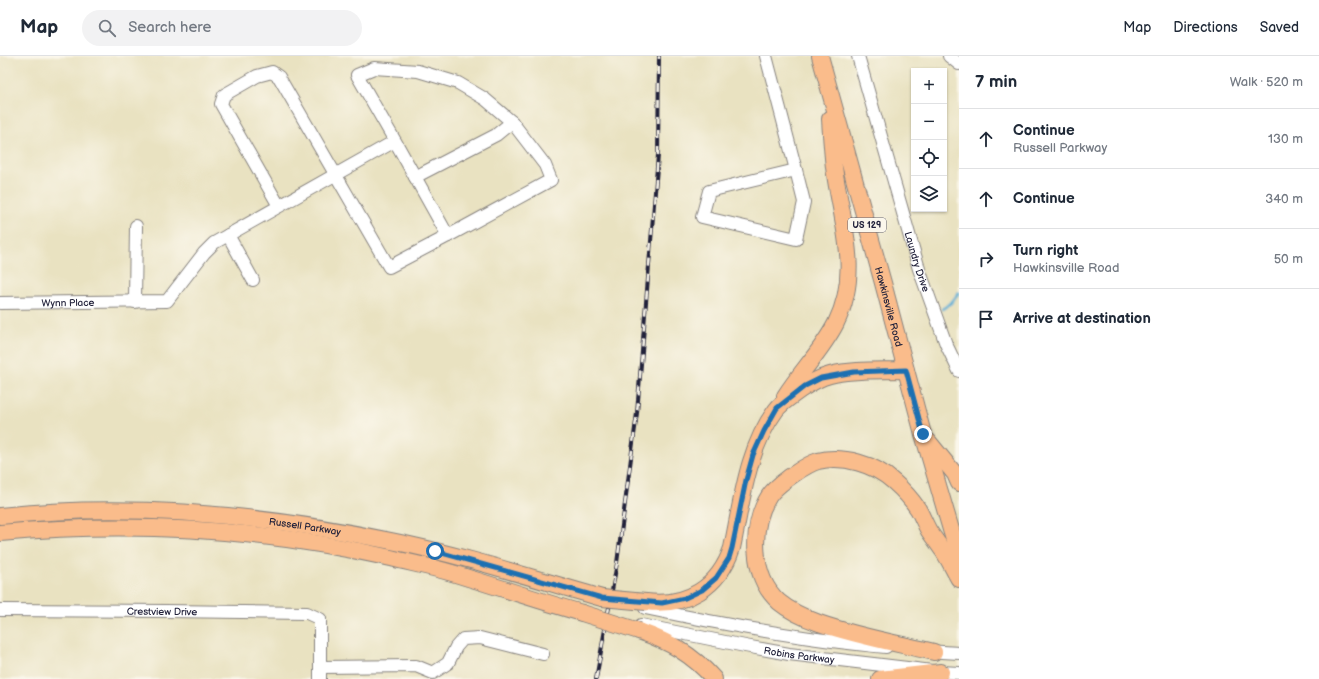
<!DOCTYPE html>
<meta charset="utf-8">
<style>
body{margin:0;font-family:"Balsamiq Sans",sans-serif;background:#f2f2f3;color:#1f2937}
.controls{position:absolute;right:12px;top:12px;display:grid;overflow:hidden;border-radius:0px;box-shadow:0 1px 3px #0004}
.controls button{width:36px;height:36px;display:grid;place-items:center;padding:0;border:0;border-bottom:1px solid #e0e1e3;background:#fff;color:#1f2937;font:20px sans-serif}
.stop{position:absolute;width:12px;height:12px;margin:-9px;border:3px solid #1f6fb2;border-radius:50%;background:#fff}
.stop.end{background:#1f6fb2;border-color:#fff;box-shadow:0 1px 4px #0008}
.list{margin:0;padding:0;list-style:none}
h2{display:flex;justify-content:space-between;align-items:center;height:52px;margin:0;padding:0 16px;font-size:17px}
h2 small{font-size:13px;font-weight:400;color:#747a83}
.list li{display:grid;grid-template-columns:26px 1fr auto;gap:12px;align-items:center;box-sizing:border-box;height:60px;padding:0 16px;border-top:1px solid #e0e1e3}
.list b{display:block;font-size:15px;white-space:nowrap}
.list p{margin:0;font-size:13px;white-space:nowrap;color:#747a83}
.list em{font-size:13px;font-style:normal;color:#747a83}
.icon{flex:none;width:22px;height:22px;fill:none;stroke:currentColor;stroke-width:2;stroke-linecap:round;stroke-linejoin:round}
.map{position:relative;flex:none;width:959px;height:623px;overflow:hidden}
header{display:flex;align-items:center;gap:24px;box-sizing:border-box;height:56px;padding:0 20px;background:#fff;border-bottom:1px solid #e0e1e3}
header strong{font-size:19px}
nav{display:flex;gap:22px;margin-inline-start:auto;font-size:14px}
.search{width:280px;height:36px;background:#f2f2f3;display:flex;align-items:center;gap:10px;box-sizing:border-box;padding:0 14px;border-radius:22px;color:#747a83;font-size:15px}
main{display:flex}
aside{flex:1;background:#fff}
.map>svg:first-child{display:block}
</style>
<header>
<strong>Map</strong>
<div class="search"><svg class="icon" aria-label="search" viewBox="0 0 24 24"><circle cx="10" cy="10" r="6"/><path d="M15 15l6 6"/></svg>Search here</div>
<nav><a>Map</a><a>Directions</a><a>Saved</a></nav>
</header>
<main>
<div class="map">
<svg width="959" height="623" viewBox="0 0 959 623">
<rect width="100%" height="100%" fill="#fbf7ec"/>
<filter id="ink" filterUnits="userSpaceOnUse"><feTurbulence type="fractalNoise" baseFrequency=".025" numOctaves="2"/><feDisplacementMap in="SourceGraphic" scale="8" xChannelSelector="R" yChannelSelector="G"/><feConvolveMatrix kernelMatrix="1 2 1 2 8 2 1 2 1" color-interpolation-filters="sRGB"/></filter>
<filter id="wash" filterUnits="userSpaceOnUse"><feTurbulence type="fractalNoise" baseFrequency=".012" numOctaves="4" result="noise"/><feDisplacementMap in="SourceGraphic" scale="16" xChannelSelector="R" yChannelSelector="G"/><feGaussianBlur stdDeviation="0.9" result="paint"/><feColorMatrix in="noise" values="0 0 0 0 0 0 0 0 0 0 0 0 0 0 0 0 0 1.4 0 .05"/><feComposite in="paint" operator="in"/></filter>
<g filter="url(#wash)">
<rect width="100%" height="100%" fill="#e9e2c1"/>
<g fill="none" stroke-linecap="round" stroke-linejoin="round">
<path stroke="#5cafd8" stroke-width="2.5" d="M942 253 950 248 959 237"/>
</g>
</g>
<g filter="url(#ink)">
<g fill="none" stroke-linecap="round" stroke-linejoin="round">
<defs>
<g id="minor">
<path d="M766 0 796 114"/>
<path id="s1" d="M858 0 919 213 946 288 959 315"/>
<path d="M949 0 959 8"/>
<path d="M796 114 804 146 796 183 702 161 709 135Z"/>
<path d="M415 121 496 79 512 66"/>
<path d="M279 150 221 48 224 39 257 20 272 16 279 21 389 211 448 180"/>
<path d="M228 179 253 224"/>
<path d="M135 246 136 170"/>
<path id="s2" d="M0 247 167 245 204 197 214 187 395 85 448 180 551 124 545 109 512 66 485 43 458 27 418 15 374 12 357 19 395 85"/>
<path d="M645 552C725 569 805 584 886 591"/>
<path id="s3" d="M0 554 166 555 307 557 320 563V623"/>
<path id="s4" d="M641 569 745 590 789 598 941 616 959 617"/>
<path d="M926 595 959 597"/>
<path d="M320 611 416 610 433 617 448 607 456 591 463 583 480 582 543 598"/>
</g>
<g id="major">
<path id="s5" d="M820 0 883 227 923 378 959 501"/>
<path d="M785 340C801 315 823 293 836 267 862 214 841 166 834 111 832 95 831 79 830 63"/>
<path d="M928 385 955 418 959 427"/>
<path id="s6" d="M0 460C128 446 265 459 391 485 462 499 532 522 602 542"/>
<path d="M0 477C130 465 264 473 391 502 411 507 432 511 452 517 496 530 539 545 582 557"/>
<path d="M646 546C687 551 719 531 732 492 742 445 747 393 776 354 782 346 792 340 800 334 809 328 818 322 830 319 854 313 881 315 906 314"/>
<path d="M639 575C670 586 692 598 714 623"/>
<path d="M934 596C895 587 856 580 819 567 805 562 791 556 779 546 751 521 750 470 769 440 775 431 783 426 791 420 800 414 808 408 818 405 843 399 875 408 894 426 902 433 912 444 918 453 922 460 925 468 929 475 933 481 937 486 941 492 948 501 953 513 959 523"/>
<path d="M880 623 941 616"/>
</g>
</defs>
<use href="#minor" stroke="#86827e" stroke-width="14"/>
<use href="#major" stroke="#86827e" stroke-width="18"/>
<use href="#minor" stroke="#fff" stroke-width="12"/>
<use href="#major" stroke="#fabc8b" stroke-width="16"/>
<defs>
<path id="rail" d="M596 623 617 507 637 357 658 99 659 0"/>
</defs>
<use href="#rail" stroke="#22223b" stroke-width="4"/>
<use href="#rail" stroke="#fbf7ec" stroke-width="2.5" stroke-dasharray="8" stroke-linecap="butt"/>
<defs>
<path id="major-bridge" d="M602 542 646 546
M582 557 639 575"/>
</defs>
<use href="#major-bridge" stroke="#86827e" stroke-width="18" stroke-linecap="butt"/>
<use href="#major-bridge" stroke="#fabc8b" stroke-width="16"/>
</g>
</g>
<g fill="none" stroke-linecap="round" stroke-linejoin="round" filter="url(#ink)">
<path stroke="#1f6fb2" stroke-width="5" d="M435 495 602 542 662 547 685 542 702 534 716 522 729 502 732 492 746 424 753 399 764 375 777 352 805 330 821 322 854 316 906 314 923 378"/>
</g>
<g text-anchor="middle" stroke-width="3" stroke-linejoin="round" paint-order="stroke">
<rect fill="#fbf7ec" stroke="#636270" stroke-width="1" x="848" y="162" width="38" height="14" rx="3"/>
<g font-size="9" font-weight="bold" fill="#22223b">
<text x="867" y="172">US 129</text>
</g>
<g font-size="10" fill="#22223b" stroke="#fbf7ec">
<text dy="4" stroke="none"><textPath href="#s1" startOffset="214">Laundry Drive</textPath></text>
<text dy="4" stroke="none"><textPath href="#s2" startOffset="68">Wynn Place</textPath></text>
<text dy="4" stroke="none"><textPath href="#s5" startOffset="260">Hawkinsville Road</textPath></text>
<text dy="4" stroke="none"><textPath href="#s6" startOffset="306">Russell Parkway</textPath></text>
<text dy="4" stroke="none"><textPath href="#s3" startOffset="162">Crestview Drive</textPath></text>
<text dy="4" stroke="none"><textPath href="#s4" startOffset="161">Robins Parkway</textPath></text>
</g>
</g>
</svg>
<div class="controls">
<button>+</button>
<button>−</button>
<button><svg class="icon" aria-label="locate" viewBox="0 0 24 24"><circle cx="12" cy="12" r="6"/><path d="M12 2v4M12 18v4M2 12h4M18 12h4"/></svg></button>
<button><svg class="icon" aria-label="layers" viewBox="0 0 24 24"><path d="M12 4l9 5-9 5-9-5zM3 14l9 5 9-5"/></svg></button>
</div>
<div class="stop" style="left:435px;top:495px"></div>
<div class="stop end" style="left:923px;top:378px"></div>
</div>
<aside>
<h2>7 min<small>Walk · 520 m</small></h2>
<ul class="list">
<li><svg class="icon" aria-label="ahead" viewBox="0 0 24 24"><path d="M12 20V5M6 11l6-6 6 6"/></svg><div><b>Continue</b><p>Russell Parkway</p></div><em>130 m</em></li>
<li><svg class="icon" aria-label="ahead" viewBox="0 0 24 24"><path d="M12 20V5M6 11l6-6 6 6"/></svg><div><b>Continue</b></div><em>340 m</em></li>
<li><svg class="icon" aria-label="right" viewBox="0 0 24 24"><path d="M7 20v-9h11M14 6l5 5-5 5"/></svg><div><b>Turn right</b><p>Hawkinsville Road</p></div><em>50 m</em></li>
<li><svg class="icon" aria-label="arrive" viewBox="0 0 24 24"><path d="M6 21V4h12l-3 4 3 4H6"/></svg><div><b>Arrive at destination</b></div></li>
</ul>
</aside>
</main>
